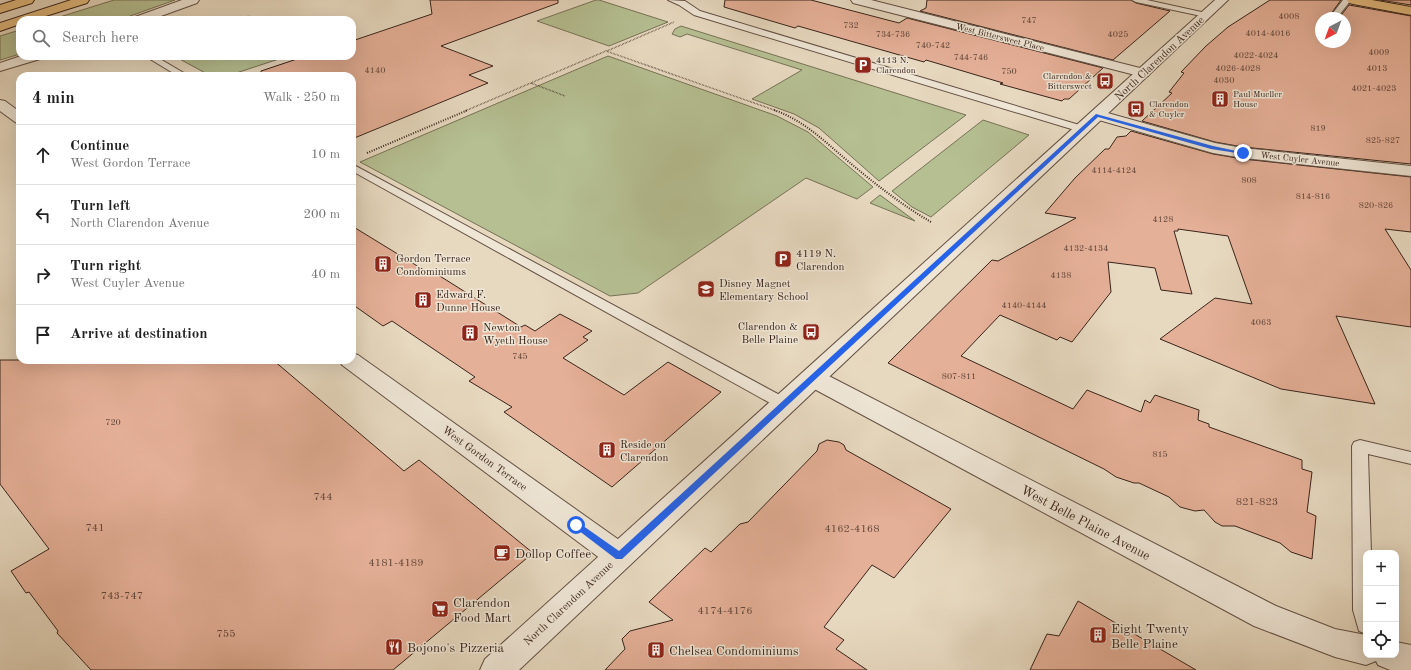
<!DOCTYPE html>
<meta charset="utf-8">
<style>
body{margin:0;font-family:"Old Standard TT",serif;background:#f6f6f6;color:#222}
.controls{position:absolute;right:12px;bottom:12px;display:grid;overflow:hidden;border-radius:8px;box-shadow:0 4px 16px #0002}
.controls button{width:36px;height:36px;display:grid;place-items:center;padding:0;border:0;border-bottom:1px solid #e0e0e0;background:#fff;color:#222;font:20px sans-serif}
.compass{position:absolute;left:1315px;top:12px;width:36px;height:36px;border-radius:50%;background:#fff;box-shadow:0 4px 16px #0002;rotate:221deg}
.stop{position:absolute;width:12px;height:12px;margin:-9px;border:3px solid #2563eb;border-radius:50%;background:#fff}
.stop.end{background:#2563eb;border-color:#fff;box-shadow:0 1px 4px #0008}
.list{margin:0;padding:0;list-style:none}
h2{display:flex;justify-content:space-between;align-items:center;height:52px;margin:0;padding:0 16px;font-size:17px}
h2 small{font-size:13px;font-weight:400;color:#767676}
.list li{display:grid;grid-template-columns:26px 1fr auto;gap:12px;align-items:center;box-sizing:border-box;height:60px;padding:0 16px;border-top:1px solid #e0e0e0}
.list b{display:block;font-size:15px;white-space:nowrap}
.list p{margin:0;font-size:13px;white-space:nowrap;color:#767676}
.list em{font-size:13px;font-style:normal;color:#767676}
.icon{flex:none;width:22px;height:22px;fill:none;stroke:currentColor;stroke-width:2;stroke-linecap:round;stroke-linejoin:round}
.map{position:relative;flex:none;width:1411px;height:670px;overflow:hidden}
.search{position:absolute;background:#fff;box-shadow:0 4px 16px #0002;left:16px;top:16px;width:340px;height:44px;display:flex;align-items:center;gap:10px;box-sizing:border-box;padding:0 14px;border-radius:12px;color:#767676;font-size:15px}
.panel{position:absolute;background:#fff;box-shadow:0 4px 16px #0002;left:16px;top:72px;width:340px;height:292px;border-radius:12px}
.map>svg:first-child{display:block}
</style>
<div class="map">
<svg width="1411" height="670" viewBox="0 0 1411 670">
<rect width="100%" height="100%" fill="#e7d9c0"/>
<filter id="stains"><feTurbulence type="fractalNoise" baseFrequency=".005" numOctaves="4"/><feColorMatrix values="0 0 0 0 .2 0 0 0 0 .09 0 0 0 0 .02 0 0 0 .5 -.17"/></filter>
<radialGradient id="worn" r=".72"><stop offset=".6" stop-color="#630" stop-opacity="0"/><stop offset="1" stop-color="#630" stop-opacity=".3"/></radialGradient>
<path fill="#b5bf92" stroke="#777256" d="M114 0H175L119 20H50Z
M596 0H599L668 22 609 46 537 21Z
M681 26 966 115 879 181 819 128 794 114 752 99 802 70 687 34 680 37 672 34 675 29Z
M20 30V54L0 60V36Z
M174 56H288L227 76H211Z
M608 56 777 116 808 132 873 187 857 199 806 178 638 293 610 296 360 162Z
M983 120 1029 135 931 217 912 207 892 191Z
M880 195 915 221 870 203Z"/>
<path fill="#e5b098" stroke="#39241a" d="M430 0H558V3L441 46 493 66 469 75 488 83 352 139V76H261V71L306 56H352V41L432 14Z
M725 0H811L899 23 907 18 1103 68 1069 99H1064L1062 101 1000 84 1003 83 926 60 924 62 798 26 795 28 724 7Z
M927 0H1131L1136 3 1170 11 1113 60 920 11 926 8Z
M1270 0H1341L1328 18H1321V42H1345V18H1339L1349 5 1411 16V164L1243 147 1215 142 1142 121 1172 93 1169 92 1184 73 1181 72 1206 46 1228 27Z
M1380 0H1411V5Z
M1131 131 1213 154 1243 159 1411 177V232L1385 229 1411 270V327L1336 316 1375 404 1281 389 1160 339 1215 298 1252 304 1228 236 1178 229V231H1174L1192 294 1161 290 1155 268 1108 262 1111 292 1072 342 1060 337 1057 340 1000 315 961 356 1073 409 1087 390 1141 412 1145 400 1150 403 1155 395 1199 410 1198 420 1209 424V427L1302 460V469L1312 472 1307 512 1316 516 1312 559 1291 552 1280 543 1235 526H1222L1215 522 1204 510 1195 511 1180 507 1169 497 1139 483H1134L1116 477 1104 469 888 363 992 260 998 261 1076 218 1045 213 1075 178 1105 149H1109L1117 137 1126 136Z
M352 226 432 275 435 273 521 327 525 325 535 331 560 314 592 331 583 337 588 340 563 358 624 395 668 362 721 392 612 487 504 412 512 407 469 381 475 377 392 321 383 326 352 304Z
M0 360H273L404 471 419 460 533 553 393 670H91L57 633 58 631 29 592 26 593 11 571 49 549 0 484Z
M827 440 839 442 844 445 846 450 951 509 894 578 872 565 824 627 844 640 836 649 867 670H605L625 649 622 639 630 631 673 620 649 602 705 548 711 552 740 524 748 522 817 451 819 444Z
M1078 601 1196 670H1030L1047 634 1059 636Z"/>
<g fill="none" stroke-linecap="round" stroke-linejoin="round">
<defs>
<path id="service" d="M668 0 685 1 700 11 1086 127 1087 129 1082 132 1078 131 694 15 679 5Z
M1132 0H1147L1206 13 1210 15 1206 17 1136 2Z
M1343 0H1351L1337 18H1329Z
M145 56H155L189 76H178Z
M352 164 789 400 792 404 789 408 784 409 779 408 352 171Z
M1360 440 1411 452V464L1368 454 1371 553H1366V634L1359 631 1353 610 1352 446 1354 442Z"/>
<path id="minor" d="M851 0H871L1148 70 1150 73 1148 76 1143 77 853 3Z
M0 100 5 101 20 112V124L15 122 0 111Z
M1097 110 1215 143 1243 148 1411 166V176L1243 158 1213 153 1092 118 1089 115 1092 112Z
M352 353 358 355 629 547 633 556 629 565 619 568 609 565 342 365 339 360H352Z
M813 370 821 372 1276 606 1335 629 1366 635V655H1396V642L1411 645V670H1390L1378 665 1376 661 1366 665 1335 657 1254 626 805 384 801 378 805 372Z"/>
<path id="tertiary" d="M182 0H199L197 3 150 20H133L135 17Z
M1215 0H1228L519 670H480L485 659Z
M21 56H42L40 59 0 71V63Z"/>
<path id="primary" d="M1347 0H1372L1411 7V15L1353 4 1349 3Z"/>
<path id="motorway" d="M16 0H34L32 3 0 13V5Z
M71 0H89L87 3 33 20H20V24L0 31V23Z"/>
</defs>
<use href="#service" stroke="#645144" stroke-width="2"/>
<use href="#minor" stroke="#645144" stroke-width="2"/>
<use href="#tertiary" stroke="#645144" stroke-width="2"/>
<use href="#primary" stroke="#39241a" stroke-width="2"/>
<use href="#motorway" stroke="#39241a" stroke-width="2"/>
<path stroke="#39241a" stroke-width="1.5" stroke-dasharray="0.5 1" stroke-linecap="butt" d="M236 20 250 16
M607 51 674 22
M531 83 565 96
M465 111 606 51 777 111"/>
<path stroke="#39241a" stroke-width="2" stroke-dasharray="1 1.5" stroke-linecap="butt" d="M774 110C805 121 825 142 849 162 875 184 902 205 931 222
M367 153 468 110"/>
<use href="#service" fill="#efe6d6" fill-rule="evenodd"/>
<use href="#minor" fill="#efe6d6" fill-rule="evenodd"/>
<use href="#tertiary" fill="#efe6d6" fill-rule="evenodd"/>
<use href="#primary" fill="#e4bc80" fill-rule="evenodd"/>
<use href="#motorway" fill="#e4bc80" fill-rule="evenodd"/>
</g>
<path fill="#2563eb" d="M1096 114 1213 146 1246 153 1243 154 1211 149 1098 117 622 559H616L574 527 572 525 574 523H579L619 551Z"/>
<defs>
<symbol id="parking-square" viewBox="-11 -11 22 22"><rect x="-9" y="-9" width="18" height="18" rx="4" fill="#8f2418" stroke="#efe6d6"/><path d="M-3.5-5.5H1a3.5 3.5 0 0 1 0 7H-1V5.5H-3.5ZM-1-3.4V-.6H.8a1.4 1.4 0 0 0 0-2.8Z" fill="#fff"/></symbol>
<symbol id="bus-square" viewBox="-11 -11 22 22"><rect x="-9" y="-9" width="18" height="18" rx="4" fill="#8f2418" stroke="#efe6d6"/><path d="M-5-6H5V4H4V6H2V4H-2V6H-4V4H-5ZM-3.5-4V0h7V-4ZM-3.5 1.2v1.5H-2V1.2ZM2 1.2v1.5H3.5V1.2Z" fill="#fff"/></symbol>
<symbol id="building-square" viewBox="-11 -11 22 22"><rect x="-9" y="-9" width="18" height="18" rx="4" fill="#8f2418" stroke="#efe6d6"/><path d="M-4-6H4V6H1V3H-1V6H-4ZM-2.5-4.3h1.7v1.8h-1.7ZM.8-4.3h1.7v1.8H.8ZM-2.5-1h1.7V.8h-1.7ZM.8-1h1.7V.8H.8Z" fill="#fff"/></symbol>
<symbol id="school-square" viewBox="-11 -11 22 22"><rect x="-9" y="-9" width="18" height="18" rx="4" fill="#8f2418" stroke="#efe6d6"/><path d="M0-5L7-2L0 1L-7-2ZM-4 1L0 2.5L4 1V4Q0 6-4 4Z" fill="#fff"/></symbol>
<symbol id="cafe-square" viewBox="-11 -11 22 22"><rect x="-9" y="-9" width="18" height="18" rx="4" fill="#8f2418" stroke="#efe6d6"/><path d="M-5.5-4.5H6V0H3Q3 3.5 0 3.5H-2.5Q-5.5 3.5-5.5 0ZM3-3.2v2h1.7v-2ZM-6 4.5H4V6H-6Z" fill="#fff"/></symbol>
<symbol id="supermarket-square" viewBox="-11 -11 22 22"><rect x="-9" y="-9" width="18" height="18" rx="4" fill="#8f2418" stroke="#efe6d6"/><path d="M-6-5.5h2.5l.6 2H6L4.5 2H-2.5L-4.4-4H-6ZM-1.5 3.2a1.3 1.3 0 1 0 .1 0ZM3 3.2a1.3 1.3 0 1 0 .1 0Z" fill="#fff"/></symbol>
<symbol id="restaurant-square" viewBox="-11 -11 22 22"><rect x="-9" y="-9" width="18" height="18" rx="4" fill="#8f2418" stroke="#efe6d6"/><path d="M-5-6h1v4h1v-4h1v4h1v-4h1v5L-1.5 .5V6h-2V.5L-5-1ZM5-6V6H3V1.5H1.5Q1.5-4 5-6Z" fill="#fff"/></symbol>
</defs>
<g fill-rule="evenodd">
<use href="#parking-square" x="853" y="55" width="20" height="20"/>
<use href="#bus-square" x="1095" y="71" width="20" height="20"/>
<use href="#building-square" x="1210" y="89" width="20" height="20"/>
<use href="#bus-square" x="1126" y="99" width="20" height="20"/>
<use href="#parking-square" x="773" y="249" width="20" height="20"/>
<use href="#building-square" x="373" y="254" width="20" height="20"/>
<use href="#school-square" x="696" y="279" width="20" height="20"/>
<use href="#building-square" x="413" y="290" width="20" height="20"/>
<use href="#bus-square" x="801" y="322" width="20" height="20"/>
<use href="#building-square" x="460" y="323" width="20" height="20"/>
<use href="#building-square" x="597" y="440" width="20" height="20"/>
<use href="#cafe-square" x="492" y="543" width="20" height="20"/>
<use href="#supermarket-square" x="430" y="599" width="20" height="20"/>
<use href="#building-square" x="1088" y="625" width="20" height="20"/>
<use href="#restaurant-square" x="384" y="637" width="20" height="20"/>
<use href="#building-square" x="646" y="640" width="20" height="20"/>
</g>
<g text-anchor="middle" stroke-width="3" stroke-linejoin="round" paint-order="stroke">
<g font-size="9" fill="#64473a">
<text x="1289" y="19">4008</text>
<text x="1029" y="23">747</text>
<text x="851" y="28">732</text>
<text x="1268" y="36">4014-4016</text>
<text x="893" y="37">734-736</text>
<text x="1118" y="37">4025</text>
<text x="933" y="48">740-742</text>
<text x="1379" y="55">4009</text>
<text x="1256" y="58">4022-4024</text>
<text x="971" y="60">744-746</text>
<text x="1238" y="71">4026-4028</text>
<text x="1377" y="71">4013</text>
<text x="375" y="73">4140</text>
<text x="1009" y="74">750</text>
<text x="1224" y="83">4030</text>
<text x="1374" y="91">4021-4023</text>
<text x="1318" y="131">819</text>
<text x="1383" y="143">825-827</text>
<text x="1114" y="173">4114-4124</text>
<text x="1249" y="183">808</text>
<text x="1313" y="199">814-816</text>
<text x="1376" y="208">820-826</text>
<text x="1163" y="222">4128</text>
<text x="1086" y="251">4132-4134</text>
<text x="1061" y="278">4138</text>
<text x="1024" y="308">4140-4144</text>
<text x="1261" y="325">4063</text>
<text x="520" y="359">745</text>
<text x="959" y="379">807-811</text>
<text x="113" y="425">720</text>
<text x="1160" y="457">815</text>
</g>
<g font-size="9" fill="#39241a" stroke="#efe6d6">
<text transform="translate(1000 37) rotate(14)" y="3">West Bittersweet Place</text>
<text transform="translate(1300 159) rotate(6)" y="3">West Cuyler Avenue</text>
</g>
<g font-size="9" fill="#39241a" stroke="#efe6d6" text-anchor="start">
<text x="876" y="63">4113 N.<tspan x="876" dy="10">Clarendon</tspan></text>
<text x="1092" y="79" text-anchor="end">Clarendon &amp;<tspan x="1092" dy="10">Bittersweet</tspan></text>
<text x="1233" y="97">Paul Mueller<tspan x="1233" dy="10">House</tspan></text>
<text x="1149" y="107">Clarendon<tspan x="1149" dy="10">&amp; Cuyler</tspan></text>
</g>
<g font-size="11" fill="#39241a" stroke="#efe6d6">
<text transform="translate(1159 58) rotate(-43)" y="4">North Clarendon Avenue</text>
<text transform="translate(485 458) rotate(36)" y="4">West Gordon Terrace</text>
<text transform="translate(568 603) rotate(-43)" y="4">North Clarendon Avenue</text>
</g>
<g font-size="11" fill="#39241a" stroke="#efe6d6" text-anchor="start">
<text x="796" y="257">4119 N.<tspan x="796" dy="13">Clarendon</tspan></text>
<text x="396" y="262">Gordon Terrace<tspan x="396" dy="13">Condominiums</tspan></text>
<text x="719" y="287">Disney Magnet<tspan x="719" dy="13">Elementary School</tspan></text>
<text x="436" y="298">Edward F.<tspan x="436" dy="13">Dunne House</tspan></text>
<text x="798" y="330" text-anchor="end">Clarendon &amp;<tspan x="798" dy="13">Belle Plaine</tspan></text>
<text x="483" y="331">Newton<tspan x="483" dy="13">Wyeth House</tspan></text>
<text x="620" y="448">Reside on<tspan x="620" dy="13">Clarendon</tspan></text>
</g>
<g font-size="11" fill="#64473a">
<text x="323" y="500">744</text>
<text x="1257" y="505">821-823</text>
<text x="95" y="531">741</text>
<text x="852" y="532">4162-4168</text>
<text x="396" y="566">4181-4189</text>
<text x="122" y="599">743-747</text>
<text x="725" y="614">4174-4176</text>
<text x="226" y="637">755</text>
</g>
<g font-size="13" fill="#39241a" stroke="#efe6d6">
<text transform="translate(1086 522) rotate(28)" y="5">West Belle Plaine Avenue</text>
</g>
<g font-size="13" fill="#39241a" stroke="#efe6d6" text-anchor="start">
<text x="515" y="558">Dollop Coffee</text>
<text x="453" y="607">Clarendon<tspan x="453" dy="15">Food Mart</tspan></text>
<text x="1111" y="633">Eight Twenty<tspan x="1111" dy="15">Belle Plaine</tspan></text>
<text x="407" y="652">Bojono's Pizzeria</text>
<text x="669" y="655">Chelsea Condominiums</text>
</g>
</g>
<rect width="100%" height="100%" filter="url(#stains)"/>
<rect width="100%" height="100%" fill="url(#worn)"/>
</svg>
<div class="controls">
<button>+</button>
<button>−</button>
<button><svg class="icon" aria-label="locate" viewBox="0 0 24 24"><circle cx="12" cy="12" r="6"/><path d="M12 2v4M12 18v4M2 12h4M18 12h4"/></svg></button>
</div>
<svg class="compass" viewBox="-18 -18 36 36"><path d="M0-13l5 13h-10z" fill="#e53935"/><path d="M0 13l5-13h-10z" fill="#767676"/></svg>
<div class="stop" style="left:576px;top:525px"></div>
<div class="stop end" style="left:1243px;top:153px"></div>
<div class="search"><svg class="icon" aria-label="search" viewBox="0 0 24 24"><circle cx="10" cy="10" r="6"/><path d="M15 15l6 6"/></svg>Search here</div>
<section class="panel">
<h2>4 min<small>Walk · 250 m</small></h2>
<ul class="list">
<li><svg class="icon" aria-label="ahead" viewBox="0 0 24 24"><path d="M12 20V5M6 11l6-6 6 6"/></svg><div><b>Continue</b><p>West Gordon Terrace</p></div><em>10 m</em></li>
<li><svg class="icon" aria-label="left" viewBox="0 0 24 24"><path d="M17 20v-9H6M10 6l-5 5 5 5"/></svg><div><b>Turn left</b><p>North Clarendon Avenue</p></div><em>200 m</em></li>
<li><svg class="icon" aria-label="right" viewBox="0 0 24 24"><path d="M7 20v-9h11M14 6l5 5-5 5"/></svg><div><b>Turn right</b><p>West Cuyler Avenue</p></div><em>40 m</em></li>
<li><svg class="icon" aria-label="arrive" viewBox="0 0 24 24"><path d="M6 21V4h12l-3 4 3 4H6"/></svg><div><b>Arrive at destination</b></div></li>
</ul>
</section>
</div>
